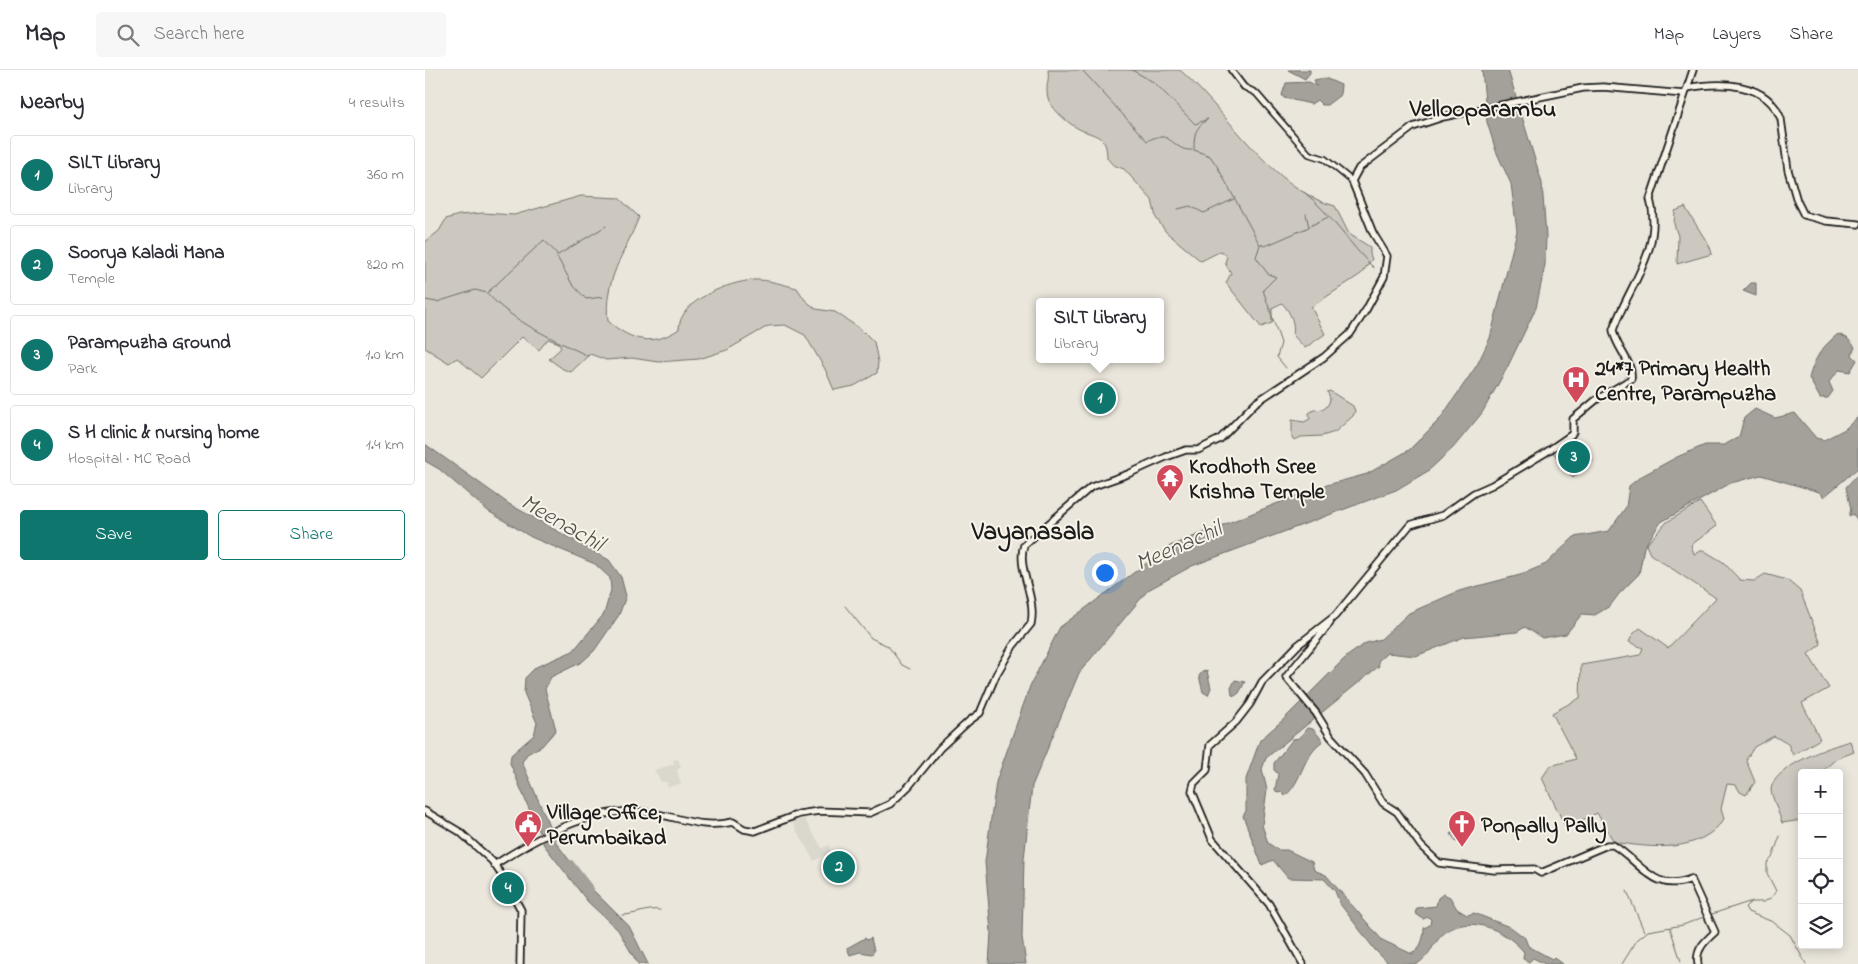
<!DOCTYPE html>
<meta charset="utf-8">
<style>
body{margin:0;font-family:"Indie Flower",sans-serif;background:#f7f7f7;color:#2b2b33}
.controls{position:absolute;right:15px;bottom:15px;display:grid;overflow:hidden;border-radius:5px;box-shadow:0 2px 12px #0003}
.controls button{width:45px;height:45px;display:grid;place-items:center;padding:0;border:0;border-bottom:1px solid #e1e1e2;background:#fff;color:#2b2b33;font:25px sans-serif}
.you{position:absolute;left:679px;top:502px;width:18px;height:18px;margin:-12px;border:4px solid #fff;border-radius:50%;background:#1a73e8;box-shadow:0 0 0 8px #1a73e833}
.badge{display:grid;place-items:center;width:32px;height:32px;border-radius:50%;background:#0f766e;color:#fff;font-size:16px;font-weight:700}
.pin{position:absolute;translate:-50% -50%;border:2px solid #fff;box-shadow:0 1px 5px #0006}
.popup{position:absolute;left:611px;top:228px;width:128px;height:65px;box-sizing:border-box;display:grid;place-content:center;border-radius:5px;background:#fff;filter:drop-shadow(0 1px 4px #0005);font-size:16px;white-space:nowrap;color:#7c7c81}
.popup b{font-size:19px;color:#2b2b33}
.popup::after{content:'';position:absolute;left:50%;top:100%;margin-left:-10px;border:10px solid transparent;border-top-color:#fff}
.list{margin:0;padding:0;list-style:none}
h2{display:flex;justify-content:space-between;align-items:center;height:65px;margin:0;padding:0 20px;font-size:21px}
h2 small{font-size:16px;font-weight:400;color:#7c7c81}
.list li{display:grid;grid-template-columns:32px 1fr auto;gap:15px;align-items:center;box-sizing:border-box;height:80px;margin:0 10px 10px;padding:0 10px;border:1px solid #e1e1e2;border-radius:5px}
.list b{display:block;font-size:19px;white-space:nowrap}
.list p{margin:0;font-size:16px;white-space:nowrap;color:#7c7c81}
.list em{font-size:16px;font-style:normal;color:#7c7c81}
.actions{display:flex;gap:10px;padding:15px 20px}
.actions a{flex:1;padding:11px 0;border:1px solid #0f766e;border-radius:5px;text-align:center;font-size:18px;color:#0f766e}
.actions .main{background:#0f766e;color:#fff}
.icon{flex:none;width:28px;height:28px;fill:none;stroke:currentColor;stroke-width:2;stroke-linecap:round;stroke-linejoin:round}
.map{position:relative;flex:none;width:1433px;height:894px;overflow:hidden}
header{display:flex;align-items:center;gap:30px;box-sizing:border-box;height:70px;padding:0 25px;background:#fff;border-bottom:1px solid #e1e1e2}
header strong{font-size:24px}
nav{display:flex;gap:28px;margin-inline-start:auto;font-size:18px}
.search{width:350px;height:45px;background:#f7f7f7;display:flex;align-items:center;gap:12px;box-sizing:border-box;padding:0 18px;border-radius:5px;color:#7c7c81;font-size:19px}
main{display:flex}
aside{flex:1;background:#fff}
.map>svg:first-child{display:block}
</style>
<header>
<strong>Map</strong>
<div class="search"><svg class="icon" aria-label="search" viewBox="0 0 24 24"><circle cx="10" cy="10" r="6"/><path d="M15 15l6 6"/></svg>Search here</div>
<nav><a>Map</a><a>Layers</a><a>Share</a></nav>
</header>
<main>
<aside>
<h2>Nearby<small>4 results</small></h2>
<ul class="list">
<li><span class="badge">1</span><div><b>SILT Library</b><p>Library</p></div><em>360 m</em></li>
<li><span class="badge">2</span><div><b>Soorya Kaladi Mana</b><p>Temple</p></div><em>820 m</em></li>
<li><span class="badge">3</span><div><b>Parampuzha Ground</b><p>Park</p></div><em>1.0 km</em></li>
<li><span class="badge">4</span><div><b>S H clinic &amp; nursing home</b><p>Hospital · MC Road</p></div><em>1.4 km</em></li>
</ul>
<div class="actions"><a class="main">Save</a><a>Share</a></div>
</aside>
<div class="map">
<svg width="1433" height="894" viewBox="0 0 1433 894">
<rect width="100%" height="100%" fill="#eae6dc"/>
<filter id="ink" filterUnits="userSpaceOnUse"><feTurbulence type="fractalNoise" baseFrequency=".02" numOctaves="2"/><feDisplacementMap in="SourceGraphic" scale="10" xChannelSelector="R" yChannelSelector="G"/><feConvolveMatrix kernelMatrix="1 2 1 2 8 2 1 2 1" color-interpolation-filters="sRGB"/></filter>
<g filter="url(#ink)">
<path fill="#dad7ce" d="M253 689 256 698 252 700 256 714 243 717 241 712H236L229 700 249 694 248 690Z
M377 745 397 778 404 775 405 781 402 784 389 791 365 749Z"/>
<path fill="#ccc8c0" stroke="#74726e" d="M623 0H755C801 40 849 121 910 136L924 164 945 177V184L947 189 936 204 886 237 900 264 880 278 868 265C870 253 866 243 857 233L847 238V253L836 257 801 213 806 203 800 193 802 186 796 181 776 191 741 162 731 148 727 130 699 99 688 95 682 88C682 66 673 67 656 60 645 55 630 42 624 31 619 19 625 10 623 0Z
M156 126 194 128 214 147C200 183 178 211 183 251 206 271 228 277 254 259 254 230 304 212 329 210 342 209 359 215 372 218L380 230 391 239 410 242 437 260 449 272 453 292 452 303 429 316 409 320 400 299 380 265 360 255 343 256 302 280 274 289 233 292 207 288 181 290 165 284 146 302 138 299 124 289 136 278 134 273 123 269 114 280 97 267 56 308 32 288 24 293 0 278V172L14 161 21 149 34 145 58 143 89 145Z
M1260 137 1285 177 1287 184 1252 194 1253 166 1249 154 1250 141Z
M905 321 928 336 930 341 928 346 910 362 897 366 876 367 870 370 867 368V350L879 352 885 349 884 343 889 340 899 339C905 334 907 328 902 322Z
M1144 370 1163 383 1168 391 1148 408 1127 381Z
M1275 432 1292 456 1266 475 1269 484 1278 480 1298 492 1315 510 1329 511 1340 504 1362 510 1375 521 1396 574 1383 584 1404 618 1377 633 1395 669 1368 685 1363 674 1349 666 1329 677 1321 690 1330 712 1321 725 1315 722 1311 715 1302 714 1296 739 1299 749C1275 784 1226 778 1189 772L1172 743 1141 758 1117 708 1125 696 1151 689 1127 643 1155 628 1156 595 1215 585 1218 578 1204 572 1208 564 1215 558 1243 578 1291 528 1225 484 1221 475 1242 452Z
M1425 671 1429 682 1411 689 1395 703H1377V750L1357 753C1355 746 1346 724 1346 720 1347 697 1406 676 1425 671Z
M1041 753 1047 763 1031 772 1026 764Z"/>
<path fill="#a3a19a" stroke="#6d6c68" d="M863 0H885V3L880 9Z
M1057 0H1083L1117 113 1121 166 1120 195 1111 238 1082 298 1057 343 1028 378 1003 401 971 420 767 496 723 520 654 603 607 716 599 789 597 867 601 894H564L566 862 560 792 571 712 605 616 635 557 745 476 891 418 942 404 984 380 1015 349 1052 295 1065 268 1092 161 1086 114 1071 81 1062 52Z
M900 8 916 15 915 25 902 35H897L892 30 886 34 859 28 857 25 861 13 884 12 892 16 889 10Z
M1326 213H1331V226L1318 221Z
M1413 264 1422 268 1430 277 1427 285 1432 290 1425 302 1414 300 1404 312 1408 321 1403 328H1395L1384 308C1390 287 1396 278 1413 264Z
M1330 339 1350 348 1370 343 1391 368 1399 370 1420 359 1433 347V398L1399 427 1394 422 1336 405 1306 413 1236 452 1219 477 1214 504 1194 524 1185 536 1170 545 1157 544 1141 564 1117 568 1100 557 1092 562 1039 567 991 586 962 583 953 591 954 596 841 688 837 699 842 720 837 755 843 773 853 780H862L887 792 889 800 901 805 957 870 987 884C996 878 999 868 999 858L1005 855 1006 849 1003 847 998 849 990 843 992 838 1011 836 1013 828 1018 824 1025 827 1032 839 1042 845 1049 843 1087 858 1100 868 1103 876 1127 889 1129 887 1138 894H1120L1108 888 1104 892 1098 889 1099 882C1081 860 1042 842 1017 865 1008 874 1004 887 992 894H964L950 880 915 834 910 821 899 809 863 808 848 790 837 795 818 746 821 741V709L835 670 859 649 921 587 941 573 956 569 984 543 1034 521 1095 505 1121 494 1149 467 1184 461 1201 437 1204 416 1215 407 1252 387 1280 375H1299L1314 367 1319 348Z
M0 374 84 434 184 490 196 507 201 526 194 545 169 581 157 592 126 607 120 619 131 660 117 676 102 684 97 692 132 774 164 816 204 856 223 894H213L193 860 163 832 119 775 85 693 86 685 109 665 112 653 99 623 100 608 111 597 148 581 179 544 186 520 185 508 170 494 106 467 63 441 14 399 0 391Z
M1433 404V451L1428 444 1424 446 1426 439 1421 417Z
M782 601 786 618 783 625 778 622 774 606 777 602Z
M810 610 820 612 814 623 810 626 807 625 806 618Z
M882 658 888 659 898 671C877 685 878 711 860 726L857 722 853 723 850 720 853 704 849 700V693L868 669 874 668Z
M440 868 442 870 446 868 449 881 447 884 435 882 425 885 422 878Z"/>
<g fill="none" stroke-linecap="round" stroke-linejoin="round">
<path stroke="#6d6c68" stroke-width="1" d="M657 0 722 71C747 57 747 82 767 80
M707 0 730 13 770 54 783 49C770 58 769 64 769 80L785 86 792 96 835 175 831 187 843 204 851 207 838 220 856 273 852 287 861 298
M879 122C906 144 924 174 949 198
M753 139 765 136 779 143 809 129
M885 156 903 147
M836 174 839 176 845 174 884 157 881 144
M131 185 147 214 161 229 178 227
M63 224C89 253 129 269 163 286
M0 230 12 232 50 220 62 223 119 170 133 185 181 156
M420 536 446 568 463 576 477 595 485 599
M1202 821 1219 861
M1327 831 1320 837 1323 842 1348 852 1365 865 1381 894
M197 845C211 845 221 838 235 840
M1284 845 1324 832H1339L1347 827 1351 821 1342 803V793L1347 788 1355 766
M1245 858 1256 891
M986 883 993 879
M1197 894 1212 870 1223 861 1258 855 1281 846"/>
<path stroke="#a3a19a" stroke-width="5.5" d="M146 793 166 819"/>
<defs>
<path id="minor" d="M806 0 819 17 831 23 884 84 900 89 927 111"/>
<path id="major" d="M1262 18C1295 12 1342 11 1356 49L1363 100 1372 131 1379 145 1401 151 1433 154
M905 553 861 607 891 643 906 667 940 704 958 733 972 742 996 776 1014 793 1069 800 1109 799 1116 803 1182 775H1188C1216 792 1229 824 1266 809L1290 862C1280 871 1270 880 1273 894
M0 741 35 762 67 791 78 807 96 840 95 894
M69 795C113 767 165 737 218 742 253 745 272 760 308 752L319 759 330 761 374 744 394 741 445 743 465 734 484 716 515 678 544 651 555 643 571 605 588 576 606 554C612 527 591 498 599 475L666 417 703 404 741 387 761 380H773L795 369 830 333 899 287 925 264 941 240 959 207 962 186 948 163 927 111 934 98 988 57 1018 47 1158 18 1178 17 1259 24
M878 894 844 834 787 769 767 721 769 713 782 700 785 675 811 652 825 634 837 612 873 575 910 546 985 455 1018 445 1049 423 1067 415 1120 383 1146 365 1148 362V349L1171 330 1206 309C1209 292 1190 277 1188 260 1203 217 1239 178 1225 129L1268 0"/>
</defs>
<use href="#minor" stroke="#1c1c1c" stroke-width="8"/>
<use href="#major" stroke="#1c1c1c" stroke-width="9"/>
<use href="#minor" stroke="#f7f3e8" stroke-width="4.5"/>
<use href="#major" stroke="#f7f3e8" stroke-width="5.5"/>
</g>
</g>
<defs>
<symbol id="hospital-pin" viewBox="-11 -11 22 30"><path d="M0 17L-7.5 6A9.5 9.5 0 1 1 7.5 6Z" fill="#d1495b" stroke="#f7f3e8"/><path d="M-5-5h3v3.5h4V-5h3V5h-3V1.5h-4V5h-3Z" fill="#fff"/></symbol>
<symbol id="temple-pin" viewBox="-11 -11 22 30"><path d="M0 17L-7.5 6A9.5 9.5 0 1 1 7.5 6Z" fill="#d1495b" stroke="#f7f3e8"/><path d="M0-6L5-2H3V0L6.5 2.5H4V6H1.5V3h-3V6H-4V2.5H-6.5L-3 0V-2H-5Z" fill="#fff"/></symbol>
<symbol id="civic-pin" viewBox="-11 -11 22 30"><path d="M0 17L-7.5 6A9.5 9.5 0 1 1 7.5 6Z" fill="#d1495b" stroke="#f7f3e8"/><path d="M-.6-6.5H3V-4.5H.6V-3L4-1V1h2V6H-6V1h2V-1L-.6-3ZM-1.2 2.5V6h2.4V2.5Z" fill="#fff"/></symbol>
<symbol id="church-pin" viewBox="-11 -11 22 30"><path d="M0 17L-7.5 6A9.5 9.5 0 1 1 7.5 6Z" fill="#d1495b" stroke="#f7f3e8"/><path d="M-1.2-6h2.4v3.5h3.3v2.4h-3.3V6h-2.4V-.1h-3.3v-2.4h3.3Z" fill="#fff"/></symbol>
</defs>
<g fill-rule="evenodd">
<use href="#hospital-pin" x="1135" y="294" width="32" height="43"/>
<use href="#temple-pin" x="729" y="392" width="32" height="43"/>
<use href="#civic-pin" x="87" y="738" width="32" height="43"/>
<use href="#church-pin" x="1021" y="738" width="32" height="43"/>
</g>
<g text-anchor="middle" stroke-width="4" stroke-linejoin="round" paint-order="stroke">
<g font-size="22" font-weight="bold" fill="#1c1c1c" stroke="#f7f3e8" text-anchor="start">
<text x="1170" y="305">24*7 Primary Health<tspan x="1170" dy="25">Centre, Parampuzha</tspan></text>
<text x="764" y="403">Krodhoth Sree<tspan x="764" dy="25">Krishna Temple</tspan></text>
<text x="122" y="749">Village Office,<tspan x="122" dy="25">Perumbaikad</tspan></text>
<text x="1056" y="762">Ponpally Pally</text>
</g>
<g font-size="24" font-weight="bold" fill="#1c1c1c" stroke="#f7f3e8">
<text x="1058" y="46">Vellooparambu</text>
</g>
<g font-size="24" font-style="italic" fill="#52514e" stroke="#f7f3e8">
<text transform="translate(138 452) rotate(30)" y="8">Meenachil</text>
<text transform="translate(753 475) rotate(-24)" y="8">Meenachil</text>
</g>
<g font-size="25" font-weight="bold" fill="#1c1c1c" stroke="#f7f3e8">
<text x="608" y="469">Vayanasala</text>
</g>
</g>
</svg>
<div class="controls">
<button>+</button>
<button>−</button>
<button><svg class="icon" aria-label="locate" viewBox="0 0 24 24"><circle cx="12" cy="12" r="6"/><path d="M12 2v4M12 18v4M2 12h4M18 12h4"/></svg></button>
<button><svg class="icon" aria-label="layers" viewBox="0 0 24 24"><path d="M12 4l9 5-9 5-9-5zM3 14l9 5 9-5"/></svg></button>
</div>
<div class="you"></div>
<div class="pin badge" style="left:675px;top:328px">1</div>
<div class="popup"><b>SILT Library</b>Library</div>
<div class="pin badge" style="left:414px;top:797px">2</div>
<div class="pin badge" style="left:1149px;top:387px">3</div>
<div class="pin badge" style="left:83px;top:818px">4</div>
</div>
</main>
